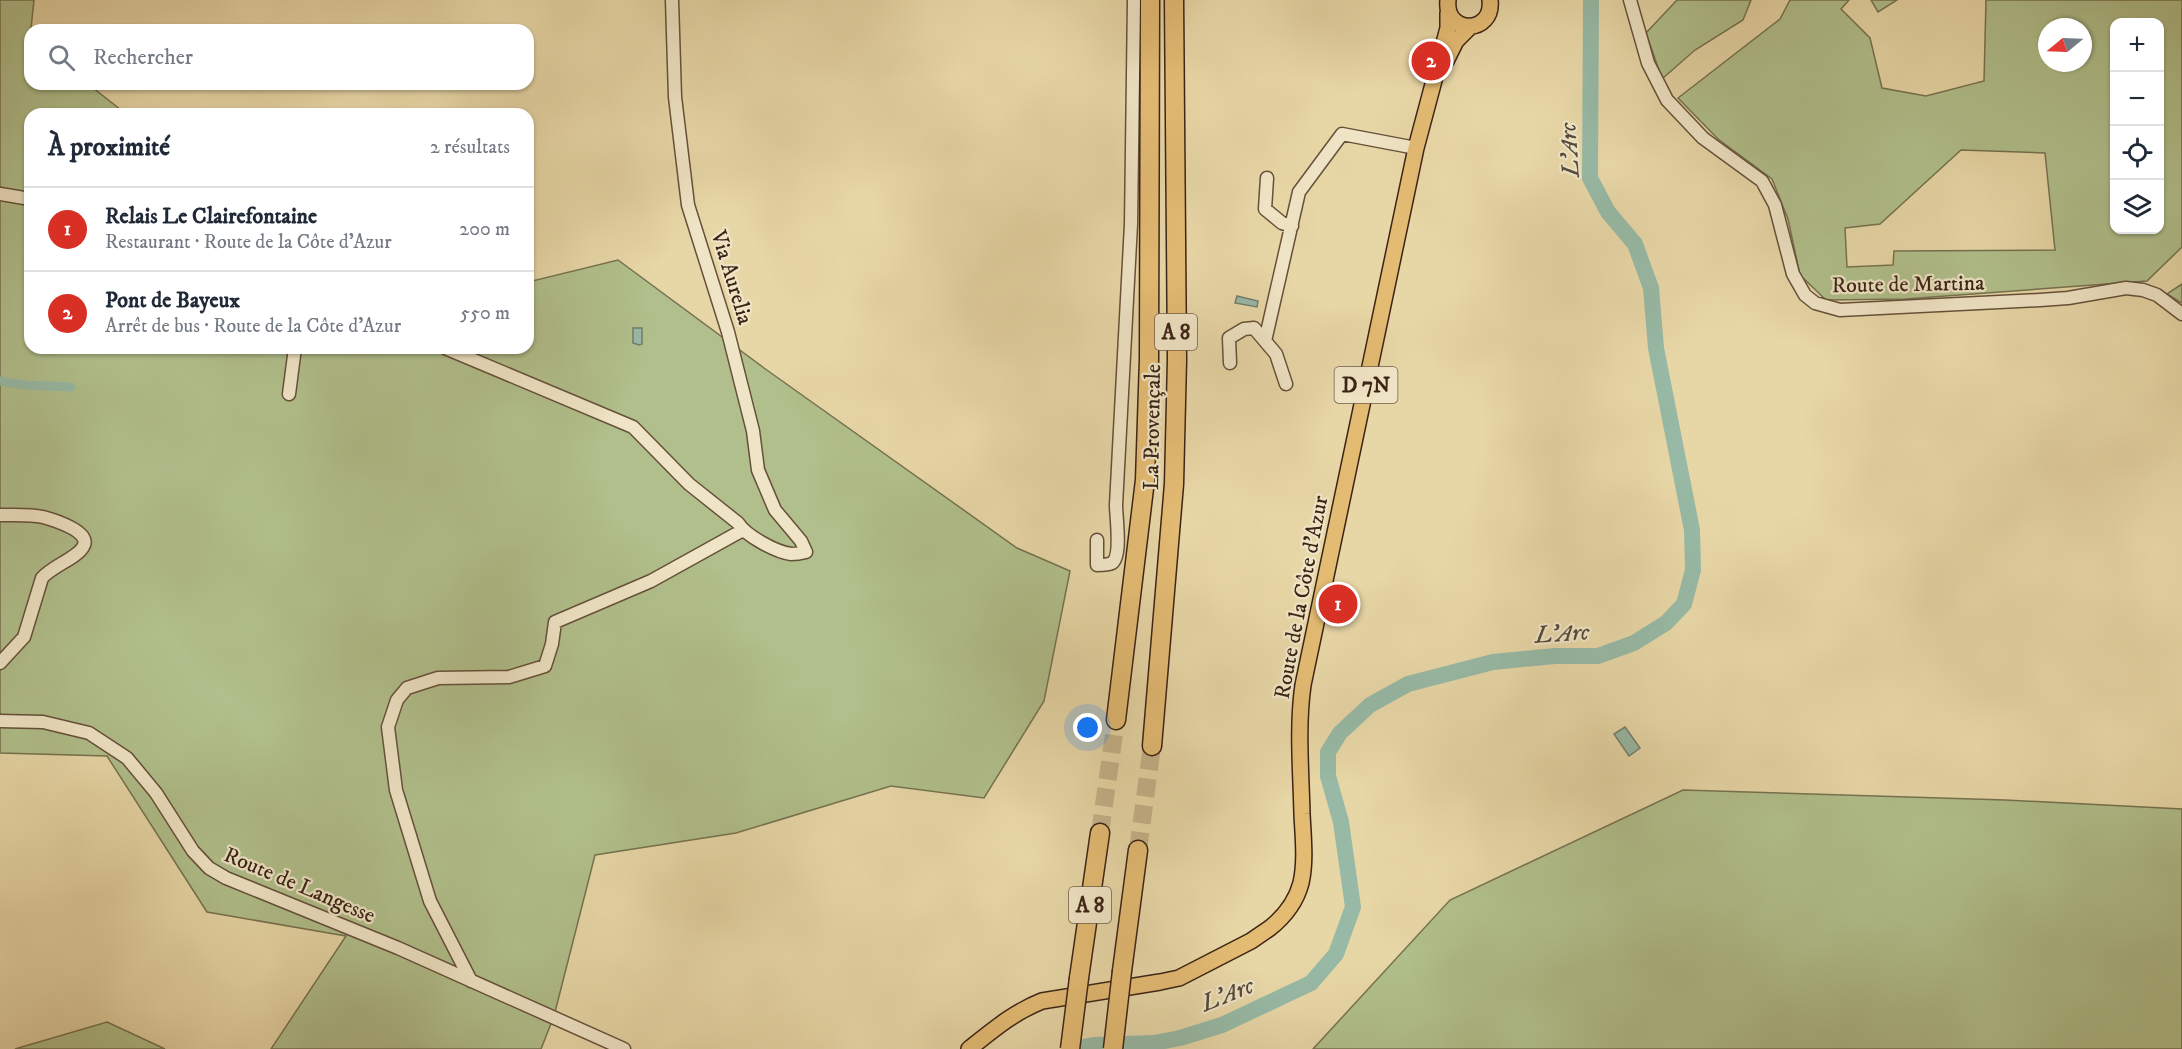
<!DOCTYPE html>
<html lang="fr">
<meta charset="utf-8">
<style>
body{margin:0;font-family:"IM FELL DW Pica",serif;background:#f2f2f3;color:#1f2937}
.controls{position:absolute;right:18px;top:18px;display:grid;overflow:hidden;border-radius:12px;box-shadow:0 2px 4px #0004}
.controls button{width:54px;height:54px;display:grid;place-items:center;padding:0;border:0;border-bottom:2px solid #e0e1e3;background:#fff;color:#1f2937;font:30px sans-serif}
.compass{position:absolute;left:2038px;top:18px;width:54px;height:54px;border-radius:50%;background:#fff;box-shadow:0 2px 4px #0004;rotate:251deg}
.you{position:absolute;left:1088px;top:728px;width:21px;height:21px;margin:-15px;border:4px solid #fff;border-radius:50%;background:#1a73e8;box-shadow:0 0 0 9px #1a73e833}
.badge{display:grid;place-items:center;width:39px;height:39px;border-radius:50%;background:#d93025;color:#fff;font-size:20px;font-weight:700}
.pin{position:absolute;translate:-50% -50%;border:3px solid #fff;box-shadow:0 2px 6px #0006}
.list{margin:0;padding:0;list-style:none}
h2{display:flex;justify-content:space-between;align-items:center;height:78px;margin:0;padding:0 24px;font-size:26px}
h2 small{font-size:20px;font-weight:400;color:#747a83}
.list li{display:grid;grid-template-columns:39px 1fr auto;gap:18px;align-items:center;box-sizing:border-box;height:84px;padding:0 24px;border-top:2px solid #e0e1e3}
.list b{display:block;font-size:22px;white-space:nowrap}
.list p{margin:0;font-size:20px;white-space:nowrap;color:#747a83}
.list em{font-size:20px;font-style:normal;color:#747a83}
.icon{flex:none;width:33px;height:33px;fill:none;stroke:currentColor;stroke-width:2;stroke-linecap:round;stroke-linejoin:round}
.map{position:relative;flex:none;width:2182px;height:1049px;overflow:hidden}
.search{position:absolute;background:#fff;box-shadow:0 2px 4px #0004;left:24px;top:24px;width:510px;height:66px;display:flex;align-items:center;gap:15px;box-sizing:border-box;padding:0 21px;border-radius:18px;color:#747a83;font-size:22px}
.panel{position:absolute;background:#fff;box-shadow:0 2px 4px #0004;left:24px;top:108px;width:510px;height:246px;border-radius:18px}
.map>svg:first-child{display:block}
</style>
<div class="map">
<svg width="2182" height="1049" viewBox="0 0 2182 1049">
<rect width="100%" height="100%" fill="#e7d6a6"/>
<filter id="stains"><feTurbulence type="fractalNoise" baseFrequency=".00333" numOctaves="4"/><feColorMatrix values="0 0 0 0 .2 0 0 0 0 .09 0 0 0 0 .02 0 0 0 .5 -.17"/></filter>
<radialGradient id="worn" r=".72"><stop offset=".6" stop-color="#630" stop-opacity="0"/><stop offset="1" stop-color="#630" stop-opacity=".3"/></radialGradient>
<path fill="#b0bf8b" stroke="#767250" stroke-width="1.5" fill-rule="evenodd" d="M0 0H34L30 38V84H88L126 114H30V348H528V282L618 260 764 368 1017 548 1070 571 1044 701 984 798 891 786 736 833 595 855 554 1016 541 1049H271L346 936 207 912 107 756 0 753Z
M1677 0H1751L1743 20 1695 50 1662 79 1646 33Z
M1790 0H1849L1841 9 1870 38 1882 88 1926 96 1984 81 1986 0H2182V247L2147 281 1905 299 1826 300 1800 275 1788 219 1772 179 1718 139 1678 98 1780 19ZM2114 22H2160V230H2114ZM2047 27H2083V63H2047ZM1961 150 2045 153 2055 250 1894 251 1893 265 1847 267 1845 228 1880 224Z
M1871 0H1897L1878 12Z
M2182 284V303L2167 294Z
M1683 790 2005 800 2182 809V1049H1313L1450 900Z
M107 1022 165 1049H15Z"/>
<path fill="#97b9a5" stroke="#727d6c" stroke-width="1.5" d="M1237 296 1258 301 1257 307 1235 303Z
M633 328H642V344L639 345 633 343Z
M1625 727 1640 748 1629 756 1614 734Z"/>
<g fill="none" stroke-linecap="round" stroke-linejoin="round">
<path stroke="#97b9a5" stroke-width="9" d="M0 381 25 385 71 387"/>
<path stroke="#97b9a5" stroke-width="16" d="M1073 1049 1094 1045 1154 1043 1180 1038 1222 1025 1311 983 1336 954 1353 907 1341 822 1328 776V752L1340 733 1370 705 1408 684 1493 662 1555 656H1598L1634 643 1666 623 1684 604 1693 570 1692 530 1656 348 1651 288 1635 244 1608 212 1590 178 1591 0"/>
<path stroke="#c5b289" stroke-width="18" stroke-dasharray="18 9" stroke-linecap="butt" d="M1100 833 1116 720
M1138 850 1152 746"/>
<defs>
<path id="minor" d="M1630 0 1648 63 1667 100 1703 138 1762 181 1775 205 1793 274 1805 295 1815 303 1840 310 2040 300 2068 298 2126 288 2143 290 2157 295 2182 314
M1267 178 1265 209 1282 223 1292 226
M0 194 30 199
M1265 341 1299 192 1342 134 1416 148
M445 348 633 427 689 484 738 523C746 536 776 552 791 554 796 554 802 553 806 552L801 541 775 510 758 470 753 431 728 332 688 205 675 97 672 0
M1230 363 1229 338 1244 329 1254 328 1276 354 1286 384
M289 394 295 348
M0 515C14 515 29 514 43 517 54 520 93 532 83 547 77 558 52 566 42 578L24 637 0 663
M1097 540V565C1102 565 1108 565 1112 563 1122 556 1116 517 1116 505L1131 224 1134 0
M0 721 43 722 89 733 127 758 156 793 193 851 209 868 226 878 398 948 624 1049
M471 981 430 901 396 790 388 727 397 700 407 688 438 678 509 677 545 666 552 644 555 622 651 581 743 530"/>
<path id="major" d="M1448 0C1444 35 1494 35 1490 0
M1446 61 1456 41 1470 27
M969 1049C993 1030 1014 1012 1042 1001L1160 982 1179 978 1251 941 1270 928C1285 916 1296 902 1301 883 1306 861 1303 836 1302 814 1301 771 1297 727 1303 685L1416 148 1448 28V13"/>
<path id="highway" d="M1116 720 1145 480 1149 359 1150 0
M1152 746 1174 484 1177 360 1174 0
M1122 971 1138 850
M1079 978 1100 833"/>
</defs>
<use href="#minor" stroke="#66503a" stroke-width="15"/>
<use href="#major" stroke="#3b2416" stroke-width="18"/>
<use href="#highway" stroke="#3b2416" stroke-width="21"/>
<use href="#minor" stroke="#efe4c5" stroke-width="12"/>
<use href="#major" stroke="#e4bb73" stroke-width="15"/>
<use href="#highway" stroke="#e4bb73" stroke-width="18"/>
<defs>
<path id="highway-bridge" d="M1070 1049 1079 978
M1113 1049 1122 971"/>
</defs>
<use href="#highway-bridge" stroke="#3b2416" stroke-width="21" stroke-linecap="butt"/>
<use href="#highway-bridge" stroke="#e4bb73" stroke-width="18"/>
</g>
<g text-anchor="middle" stroke-width="4.5" stroke-linejoin="round" paint-order="stroke">
<g fill="#efe4c5" stroke="#715e4a" stroke-width="1.5">
<rect x="1155" y="314" width="42" height="36" rx="4.5"/>
<rect x="1334.5" y="367" width="63" height="36" rx="4.5"/>
<rect x="1069" y="887" width="42" height="36" rx="4.5"/>
</g>
<g font-size="21" font-weight="bold" fill="#3b2416">
<text x="1176" y="339">A 8</text>
<text x="1366" y="392">D 7N</text>
<text x="1090" y="912">A 8</text>
</g>
<g font-size="22" fill="#3b2416" stroke="#efe4c5">
<text transform="translate(733 277) rotate(73)" y="8">Via Aurelia</text>
<text transform="translate(1908 283) rotate(-1)" y="8">Route de Martina</text>
<text transform="translate(1151 427) rotate(-89)" y="8">La Provençale</text>
<text transform="translate(1300 597) rotate(-79)" y="8">Route de la Côte d'Azur</text>
<text transform="translate(300 884) rotate(23)" y="8">Route de Langesse</text>
</g>
<g font-size="24" font-style="italic" fill="#52493a" stroke="#efe4c5">
<text transform="translate(1569 150) rotate(-94)" y="8">L'Arc</text>
<text transform="translate(1562 633) rotate(-4)" y="8">L'Arc</text>
<text transform="translate(1227 994) rotate(-22)" y="8">L'Arc</text>
</g>
</g>
<rect width="100%" height="100%" filter="url(#stains)"/>
<rect width="100%" height="100%" fill="url(#worn)"/>
</svg>
<div class="controls">
<button>+</button>
<button>−</button>
<button><svg class="icon" aria-label="locate" viewBox="0 0 24 24"><circle cx="12" cy="12" r="6"/><path d="M12 2v4M12 18v4M2 12h4M18 12h4"/></svg></button>
<button><svg class="icon" aria-label="layers" viewBox="0 0 24 24"><path d="M12 4l9 5-9 5-9-5zM3 14l9 5 9-5"/></svg></button>
</div>
<svg class="compass" viewBox="-18 -18 36 36"><path d="M0-13l5 13h-10z" fill="#e53935"/><path d="M0 13l5-13h-10z" fill="#747a83"/></svg>
<div class="you"></div>
<div class="pin badge" style="left:1338px;top:604px">1</div>
<div class="pin badge" style="left:1431px;top:61px">2</div>
<div class="search"><svg class="icon" aria-label="search" viewBox="0 0 24 24"><circle cx="10" cy="10" r="6"/><path d="M15 15l6 6"/></svg>Rechercher</div>
<section class="panel">
<h2>À proximité<small>2 résultats</small></h2>
<ul class="list">
<li><span class="badge">1</span><div><b>Relais Le Clairefontaine</b><p>Restaurant · Route de la Côte d'Azur</p></div><em>200 m</em></li>
<li><span class="badge">2</span><div><b>Pont de Bayeux</b><p>Arrêt de bus · Route de la Côte d'Azur</p></div><em>550 m</em></li>
</ul>
</section>
</div>
